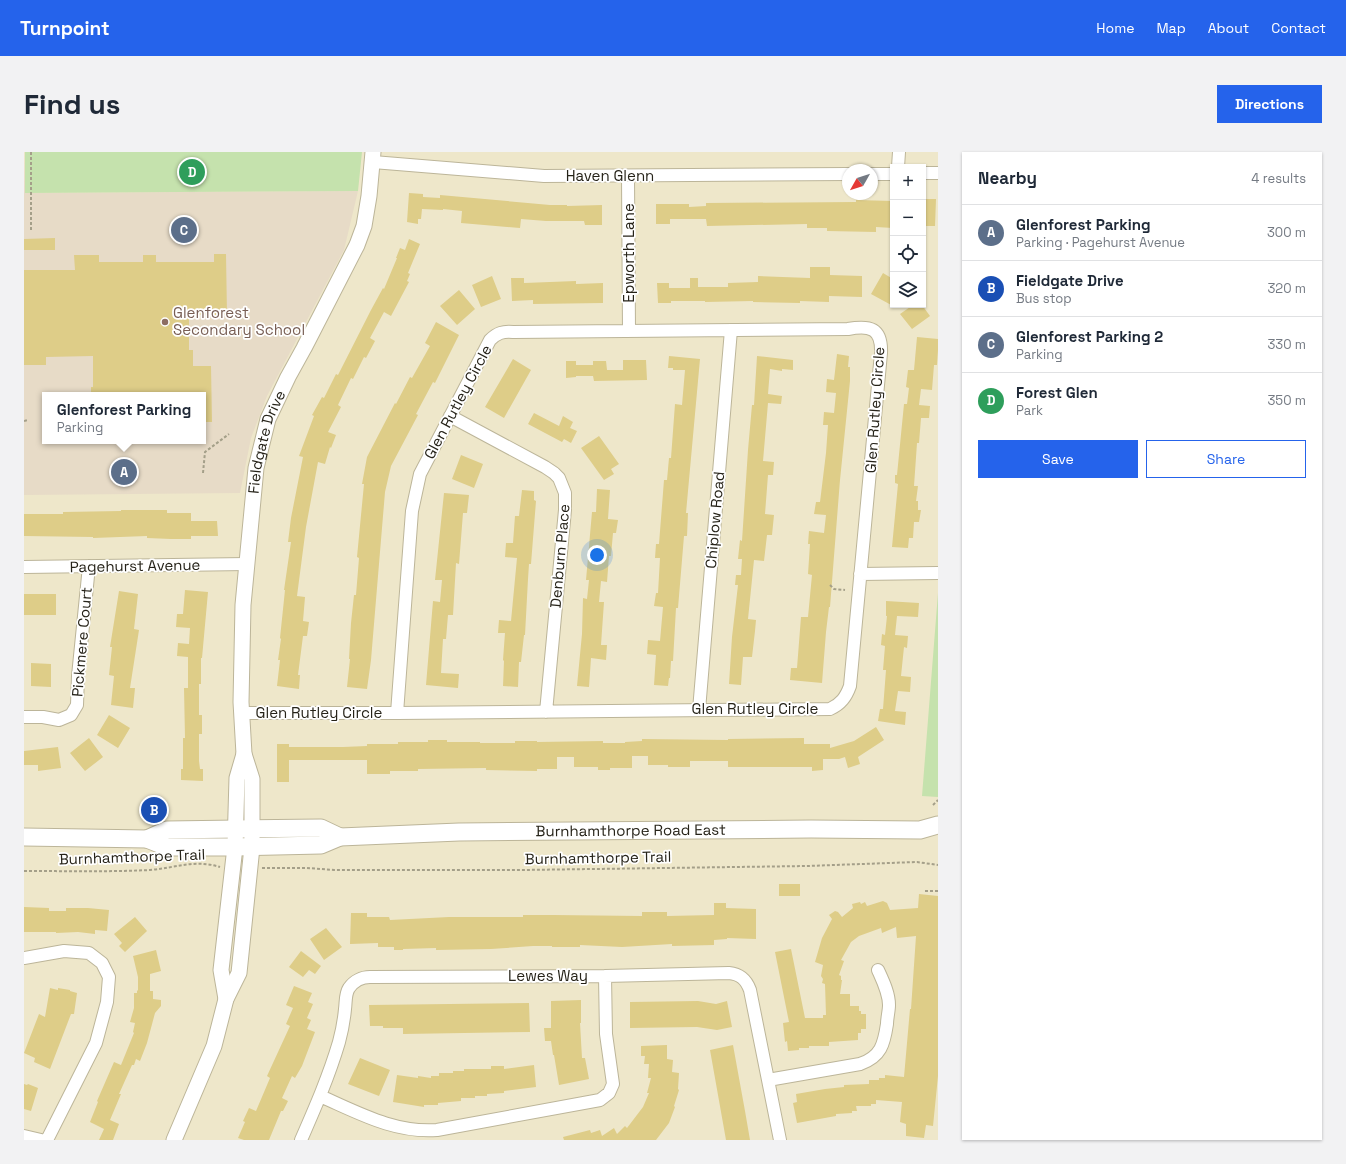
<!DOCTYPE html>
<meta charset="utf-8">
<style>
body{margin:0;font-family:"Space Grotesk",sans-serif;background:#f2f2f3;color:#1f2937}
.controls{position:absolute;right:12px;top:12px;display:grid;overflow:hidden;border-radius:0px;box-shadow:0 1px 3px #0004}
.controls button{width:36px;height:36px;display:grid;place-items:center;padding:0;border:0;border-bottom:1px solid #e0e1e3;background:#fff;color:#1f2937;font:20px sans-serif}
.compass{position:absolute;left:818px;top:12px;width:36px;height:36px;border-radius:50%;background:#fff;box-shadow:0 1px 3px #0004;rotate:231deg}
.you{position:absolute;left:573px;top:403px;width:14px;height:14px;margin:-10px;border:3px solid #fff;border-radius:50%;background:#1a73e8;box-shadow:0 0 0 6px #1a73e833}
.badge{display:grid;place-items:center;width:26px;height:26px;border-radius:50%;background:#2563eb;color:#fff;font-size:13px;font-weight:700}
.pin{position:absolute;translate:-50% -50%;border:2px solid #fff;box-shadow:0 1px 4px #0006}
.popup{position:absolute;left:18px;top:240px;width:164px;height:52px;box-sizing:border-box;display:grid;place-content:center;border-radius:0px;background:#fff;filter:drop-shadow(0 1px 3px #0005);font-size:13px;white-space:nowrap;color:#747a83}
.popup b{font-size:15px;color:#1f2937}
.popup::after{content:'';position:absolute;left:50%;top:100%;margin-left:-8px;border:8px solid transparent;border-top-color:#fff}
.list{margin:0;padding:0;list-style:none}
h2{display:flex;justify-content:space-between;align-items:center;height:52px;margin:0;padding:0 16px;font-size:17px}
h2 small{font-size:13px;font-weight:400;color:#747a83}
.list li{display:grid;grid-template-columns:26px 1fr auto;gap:12px;align-items:center;box-sizing:border-box;height:56px;padding:0 16px;border-top:1px solid #e0e1e3}
.list b{display:block;font-size:15px;white-space:nowrap}
.list p{margin:0;font-size:13px;white-space:nowrap;color:#747a83}
.list em{font-size:13px;font-style:normal;color:#747a83}
.actions{display:flex;gap:8px;padding:12px 16px}
.actions a{flex:1;padding:9px 0;border:1px solid #2563eb;border-radius:0px;text-align:center;font-size:14px;color:#2563eb}
.actions .main{background:#2563eb;color:#fff}
.icon{flex:none;width:22px;height:22px;fill:none;stroke:currentColor;stroke-width:2;stroke-linecap:round;stroke-linejoin:round}
.map{position:relative;flex:none;width:914px;height:988px;overflow:hidden;border-radius:0px}
header{display:flex;align-items:center;gap:24px;box-sizing:border-box;height:56px;padding:0 20px;background:#2563eb;color:#fff}
header strong{font-size:19px}
nav{display:flex;gap:22px;margin-inline-start:auto;font-size:14px}
.intro{display:flex;align-items:center;justify-content:space-between;box-sizing:border-box;height:96px;padding:0 24px}
h1{margin:0;font-size:28px}
.button{padding:10px 18px;border-radius:0px;background:#2563eb;color:#fff;font-size:14px;font-weight:700}
main{display:flex;gap:24px;padding:0 24px}
aside{flex:1;background:#fff;border-radius:0px;box-shadow:0 1px 3px #0004}
.map>svg:first-child{display:block}
</style>
<header>
<strong>Turnpoint</strong>
<nav><a>Home</a><a>Map</a><a>About</a><a>Contact</a></nav>
</header>
<div class="intro"><h1>Find us</h1><a class="button">Directions</a></div>
<main>
<div class="map">
<svg width="914" height="988" viewBox="0 0 914 988">
<rect width="100%" height="100%" fill="#eee7ca"/>
<path fill="#e7dbc7" fill-rule="evenodd" d="M0 0 1 41 334 39 320 98 243 244 227 286 216 341 0 343ZM21 243H179V289H21Z"/>
<path fill="#c5e2ad" d="M1 0H338L334 39 1 41Z
M914 441V645L898 644Z"/>
<path fill="#decd88" d="M385 41 399 42V45L416 46V43L526 53H543V54L578 53V73H561L560 69H522L497 67 496 76 437 71 438 59 419 57V58L398 57 397 67H394V72L383 70Z
M899 47H912L911 74H899Z
M832 48 869 49V76L852 75V80L803 79V76H783V72L683 74 682 67H646V72H632V52H665V55L682 54V51L832 50Z
M31 86V98H0V87Z
M385 87 396 92 384 121 386 122 383 129 385 130 367 164 360 160 346 186 351 189 342 206 340 205 329 227 327 226 314 253 317 255 304 280 312 283 307 296 306 295 301 312 294 310 282 375 273 444 281 445 279 469 285 470 283 484H279L274 523H276L275 537 253 534 256 508H254L257 487 256 486 261 438H260L267 390H264L267 366 279 305 275 304 290 264 288 263 298 245 300 246 312 222 314 223 347 158 359 136 360 137 373 106H372L376 96 381 98Z
M190 102H202L203 163H165V198H169V214H187L188 270H179V243H67V235H69V204L22 205V213H0V118H51L50 103H75V110H119V103H132V110H190Z
M786 115H806V123L838 124V145L805 144V150L776 149V151L729 150V149L681 150V149H647V151H634L633 131H645V136H666V126H674V135H704V131L734 130V124L786 126Z
M859 121 869 127V154L847 142Z
M468 124 477 147 457 155 448 133Z
M487 126H500V131L552 129V132L579 131V151L509 152V148L488 149Z
M435 138 451 157 433 173 416 154Z
M889 153H898L906 164 888 177 876 162Z
M412 170 435 183 411 231 409 230 392 262 394 263 367 314 361 340 347 508 343 537 323 535 326 507H325L327 471 330 443H332L335 406 333 405 340 332H338L343 305 371 251 372 252 386 225 388 226 406 194 401 191Z
M893 185 914 187V198L913 213H910L908 238 897 237 895 253 906 254 905 266H897L895 291H893L890 334H894L892 349H894V358H897L895 370H890L889 386H885L884 396 868 395 874 332 871 331V323H873L880 252H883L885 236 882 235 884 218H890Z
M813 202 825 204 824 215H826V229L816 328 806 455H805L802 480 798 531 766 528 767 516H773L777 465H784L788 423 784 422 786 392H784L785 379 800 381 802 363 790 362 792 350H796L802 301 804 273H799L800 260 810 261 812 241 802 240 803 227 810 228Z
M645 204 676 207 662 361H664L663 384H660L654 456H652L649 509H647L646 526H645L644 534 630 533 632 503 623 502 624 488 636 489 639 455 630 454 632 441H634L636 406H631L632 392H635L640 328H643L645 306H647L651 252 658 253 661 218H649V216H644Z
M733 204 769 208V218L758 217V219L746 217 744 242 758 244 757 252 744 251 739 309 750 310 749 323H744L741 362 750 363 748 383H743L740 409 730 408 724 467 732 468 731 479 728 505H719L717 533 705 532 708 485 714 433H711L712 423H717L718 407H714L716 388 718 389 724 298 728 253H730Z
M489 207 507 218 480 266 461 255Z
M599 208H622L623 228 570 229 569 224H552V225L542 226V209H552V213H569V209H582L583 218H599Z
M510 261 535 274 539 264 549 270 546 276 553 279 547 291 540 287 538 290 504 272Z
M575 284 595 312 587 317 590 322 580 328 557 296Z
M437 303 459 312 450 336 428 327Z
M573 337 586 338 584 367 594 368 592 381H589L587 404H585L583 430 577 429 575 450H580L577 493H583L582 508 567 506 565 535 553 534 558 482 559 446 563 447 565 428H562L568 360H572Z
M498 338 510 339V348L512 349 507 412H505L504 427 501 483H500L497 510H495L494 535 479 534 480 509 479 508 481 481H474L475 468 487 469 493 406 481 405 482 391H489L491 364H495Z
M420 341 445 343 443 361H439L435 412 432 411 429 463H424L422 487H419L417 521 435 522 434 536 402 533 409 449 416 450 418 428H411Z
M97 358H143V361H167V369H193L194 384H167V387H147L123 386V384L69 386V385L0 384V362H39V360L97 359Z
M161 438 184 440 178 506H177V532H175V563H178V582H175V609L176 617H179V629L157 628V617H159V586H161L160 536H164V505L153 504 154 491 165 492 166 476 152 475 153 462H159Z
M95 439 114 442 110 477 115 478 106 536H111L109 556 87 553 90 524 85 523 88 495H86Z
M0 442H32V463H0Z
M862 449 895 451 894 465 873 464 871 483 884 484 883 496 880 495 877 524 887 525 886 540 874 539 871 559 882 560 881 573 854 569 856 557H859L862 518H859L861 494 857 493 858 482 861 483 863 464H862Z
M7 511 27 512V535L7 534Z
M85 563 106 576 94 596 73 583Z
M852 575 860 588 834 605 836 612 824 616 821 605 815 607H799V618L788 619V615H704V609H666V615H644V613H624V604H608V616H586V618H574V615H550V605H533V617H513V619L462 618V616L394 617V619H366V622H343V608H265V630H253V592H265V595H319L343 594V592H374V590H404V588H423V590H456V591H491V589H513V590L579 589V591H601V590L618 589V587L704 588V587L780 586V592H806V596L830 589Z
M65 586 79 605 61 619 46 601Z
M34 595 37 616 14 619V613H0V599Z
M755 732H776V744H755Z
M895 742 914 744V924L909 974 902 973 900 986 882 984V972L876 970 878 950 852 948V952H847V954H832L833 959H828V961L812 962V964L773 971 769 951 773 950 772 942 801 937 820 935V933L845 932V928H855V926H861V923L880 925 886 857H887L892 784 873 786 872 775 858 781 857 776 835 784 827 790 817 808 820 809 815 823 817 824V828H818L816 842H826V854H835V859H837V862H842V877H837V881H834V888L805 890V894H785V896H775V898L764 899 763 889 761 890 759 871 765 870 751 800 767 797 781 866H799V863H802L801 832 798 831 799 827 797 824 799 813 791 810 798 786 808 767 805 763 811 759 814 760 818 765 829 756 828 752 836 750 837 752 841 750 843 754 859 749 863 751 866 758 894 756Z
M690 751H702V756L732 757V787L703 786V787L690 788V793L648 794V792L598 795 556 793V795H528V794H509L467 797 412 798V796L379 797V798H370V795H354V791L326 792 327 761H343V765H365L366 768 425 765H499V763H529L618 764V760H643V764L690 763Z
M0 755 25 756V759H42V756H64L85 758 83 779 71 778V782L54 780 32 781V780H0Z
M111 765 123 779 101 800 95 794 98 791 90 782Z
M302 776 318 795 300 808 286 787Z
M132 798 137 819 126 822V839H129V847L137 848V854L131 861 123 891 116 909 112 907 110 913H108L95 942H97L86 968 95 972 89 988H75L80 977 66 970 74 950 73 949 90 910 97 913 110 881 109 880 111 871 106 870 110 856V841H113V839L114 838V825L109 804Z
M277 799 297 814 291 822 285 818 279 825 265 815Z
M270 834 288 841 284 850 289 852 283 866 287 868 283 877 291 880 278 914 271 926 268 924 258 946 264 949 259 959H257L245 988H220L214 986 221 970 219 969 225 956 232 959 246 926 243 924 266 874 262 872 269 856 262 853Z
M26 836 34 838V836L46 838V839L53 841 50 862H47L26 917 10 910 11 906 0 901 15 862 21 865Z
M557 848V871H556L558 906H561L565 927 535 933 530 903H529L527 889H521L520 876H527V849Z
M674 849 692 852 703 849 708 875 693 878 673 875 606 876V850Z
M505 851 506 880 379 882V876H359V874H346L345 853Z
M643 893V907L649 908 648 920 655 921 654 937 655 938 650 954 651 955 645 971 632 988H540L539 985 566 978 567 981 576 978 578 984 590 976 593 982 601 974 603 976 619 955 625 941H623L627 926H624L625 912H620L621 904H617V894Z
M709 893 721 959 726 988H702L686 898Z
M336 906 366 918 355 944 324 932Z
M510 913 512 935 480 939V941L463 942V944H451V946H437V949L414 951V953H400V955L369 950 373 923 394 926V924L407 926V924H415V921H429V919H440V917H467V914H480V917Z
M0 932 3 933 4 932 14 936 7 959 0 957Z"/>
<g fill="none" stroke-linecap="round" stroke-linejoin="round">
<defs>
<path id="minor" d="M349 10 520 24 824 22
M874 15 875 0
M899 21H914
M848 22H869
M604 24 605 178
M426 264 521 315 530 321 535 326 541 341V358L522 560
M0 415 223 412
M836 422 914 421
M675 558 707 178
M218 561H373L806 557C817 552 822 545 826 534L857 201C858 176 846 173 824 177 712 178 600 178 489 180 479 179 473 181 466 188L396 322 388 359 373 561
M0 565H19L35 568 47 563 53 553 54 524 65 414
M0 806 40 799 65 801 78 811 85 825 83 850 72 891 23 988
M744 928 836 912C857 905 860 892 863 872 863 866 865 859 865 853 865 841 859 829 854 818
M296 944C335 961 370 981 413 978L576 948 585 941 589 932 582 882 581 824
M0 984 17 988
M277 988C291 956 305 924 315 890 318 879 320 868 321 857 322 850 321 842 325 836 330 829 338 825 346 825L581 824 705 821C716 822 722 827 726 838L756 988"/>
<g id="tertiary">
<path d="M202 847 197 818 211 695 213 626 220 602"/>
<path id="s1" d="M150 988 190 894 202 847 215 821 228 695V627L220 602 217 550 219 453 232 316 244 267 264 225 280 196 333 93 340 74 345 44 349 0"/>
</g>
<g id="secondary">
<path id="s2" d="M0 685 123 687 143 695H211L297 693 316 685 435 680 787 677 896 678 914 673"/>
<path d="M123 687 143 678 297 676 316 685"/>
</g>
</defs>
<use href="#minor" stroke="#bcb599" stroke-width="14"/>
<use href="#tertiary" stroke="#bcb599" stroke-width="17"/>
<use href="#secondary" stroke="#bcb599" stroke-width="19"/>
<path stroke="#a49f89" stroke-width="2" stroke-dasharray="3 2" stroke-linecap="butt" d="M7 0V80
M0 269 4 268
M179 321 181 300 205 282
M806 433 810 437 821 438
M909 653 914 648
M238 716H283L310 718H498L783 714 893 710 914 713
M0 719C42 719 84 720 126 718 151 716 171 707 196 715
M901 739H914"/>
<use href="#minor" stroke="#fff" stroke-width="12"/>
<use href="#tertiary" stroke="#fff" stroke-width="15"/>
<use href="#secondary" stroke="#fff" stroke-width="17"/>
</g>
<circle fill="#8d6e63" stroke="#fff" stroke-width="1.5" cx="141" cy="170" r="4"/>
<g text-anchor="middle" stroke-width="3.5" stroke-linejoin="round" paint-order="stroke">
<g font-size="15" fill="#262319" stroke="#fff">
<text x="586" y="29">Haven Glenn</text>
<text transform="translate(605 101) rotate(-90)" y="5">Epworth Lane</text>
<text transform="translate(434 250) rotate(-62)" y="5">Glen Rutley Circle</text>
<text transform="translate(851 258) rotate(-86)" y="5">Glen Rutley Circle</text>
<text dy="5" stroke="none"><textPath href="#s1" startOffset="715">Fieldgate Drive</textPath></text>
<text transform="translate(691 368) rotate(-85)" y="5">Chiplow Road</text>
<text transform="translate(536 404) rotate(-85)" y="5">Denburn Place</text>
<text transform="translate(111 414) rotate(-1)" y="5">Pagehurst Avenue</text>
<text transform="translate(58 490) rotate(-85)" y="5">Pickmere Court</text>
<text x="731" y="562">Glen Rutley Circle</text>
<text x="295" y="566">Glen Rutley Circle</text>
<text dy="5" stroke="none"><textPath href="#s2" startOffset="610">Burnhamthorpe Road East</textPath></text>
<text transform="translate(108 705) rotate(-2)" y="5">Burnhamthorpe Trail</text>
<text transform="translate(574 706) rotate(-1)" y="5">Burnhamthorpe Trail</text>
<text x="524" y="829">Lewes Way</text>
</g>
<g font-size="15" fill="#785e54" stroke="#fff" text-anchor="start">
<text x="149" y="166">Glenforest<tspan x="149" dy="17">Secondary School</tspan></text>
</g>
</g>
</svg>
<div class="controls">
<button>+</button>
<button>−</button>
<button><svg class="icon" aria-label="locate" viewBox="0 0 24 24"><circle cx="12" cy="12" r="6"/><path d="M12 2v4M12 18v4M2 12h4M18 12h4"/></svg></button>
<button><svg class="icon" aria-label="layers" viewBox="0 0 24 24"><path d="M12 4l9 5-9 5-9-5zM3 14l9 5 9-5"/></svg></button>
</div>
<svg class="compass" viewBox="-18 -18 36 36"><path d="M0-13l5 13h-10z" fill="#e53935"/><path d="M0 13l5-13h-10z" fill="#747a83"/></svg>
<div class="you"></div>
<div class="pin badge" style="left:100px;top:320px;background:#5c6f8a">A</div>
<div class="popup"><b>Glenforest Parking</b>Parking</div>
<div class="pin badge" style="left:130px;top:658px;background:#1a4fb4">B</div>
<div class="pin badge" style="left:160px;top:78px;background:#5c6f8a">C</div>
<div class="pin badge" style="left:168px;top:20px;background:#2e9e5b">D</div>
</div>
<aside>
<h2>Nearby<small>4 results</small></h2>
<ul class="list">
<li><span class="badge" style="background:#5c6f8a">A</span><div><b>Glenforest Parking</b><p>Parking · Pagehurst Avenue</p></div><em>300 m</em></li>
<li><span class="badge" style="background:#1a4fb4">B</span><div><b>Fieldgate Drive</b><p>Bus stop</p></div><em>320 m</em></li>
<li><span class="badge" style="background:#5c6f8a">C</span><div><b>Glenforest Parking 2</b><p>Parking</p></div><em>330 m</em></li>
<li><span class="badge" style="background:#2e9e5b">D</span><div><b>Forest Glen</b><p>Park</p></div><em>350 m</em></li>
</ul>
<div class="actions"><a class="main">Save</a><a>Share</a></div>
</aside>
</main>
